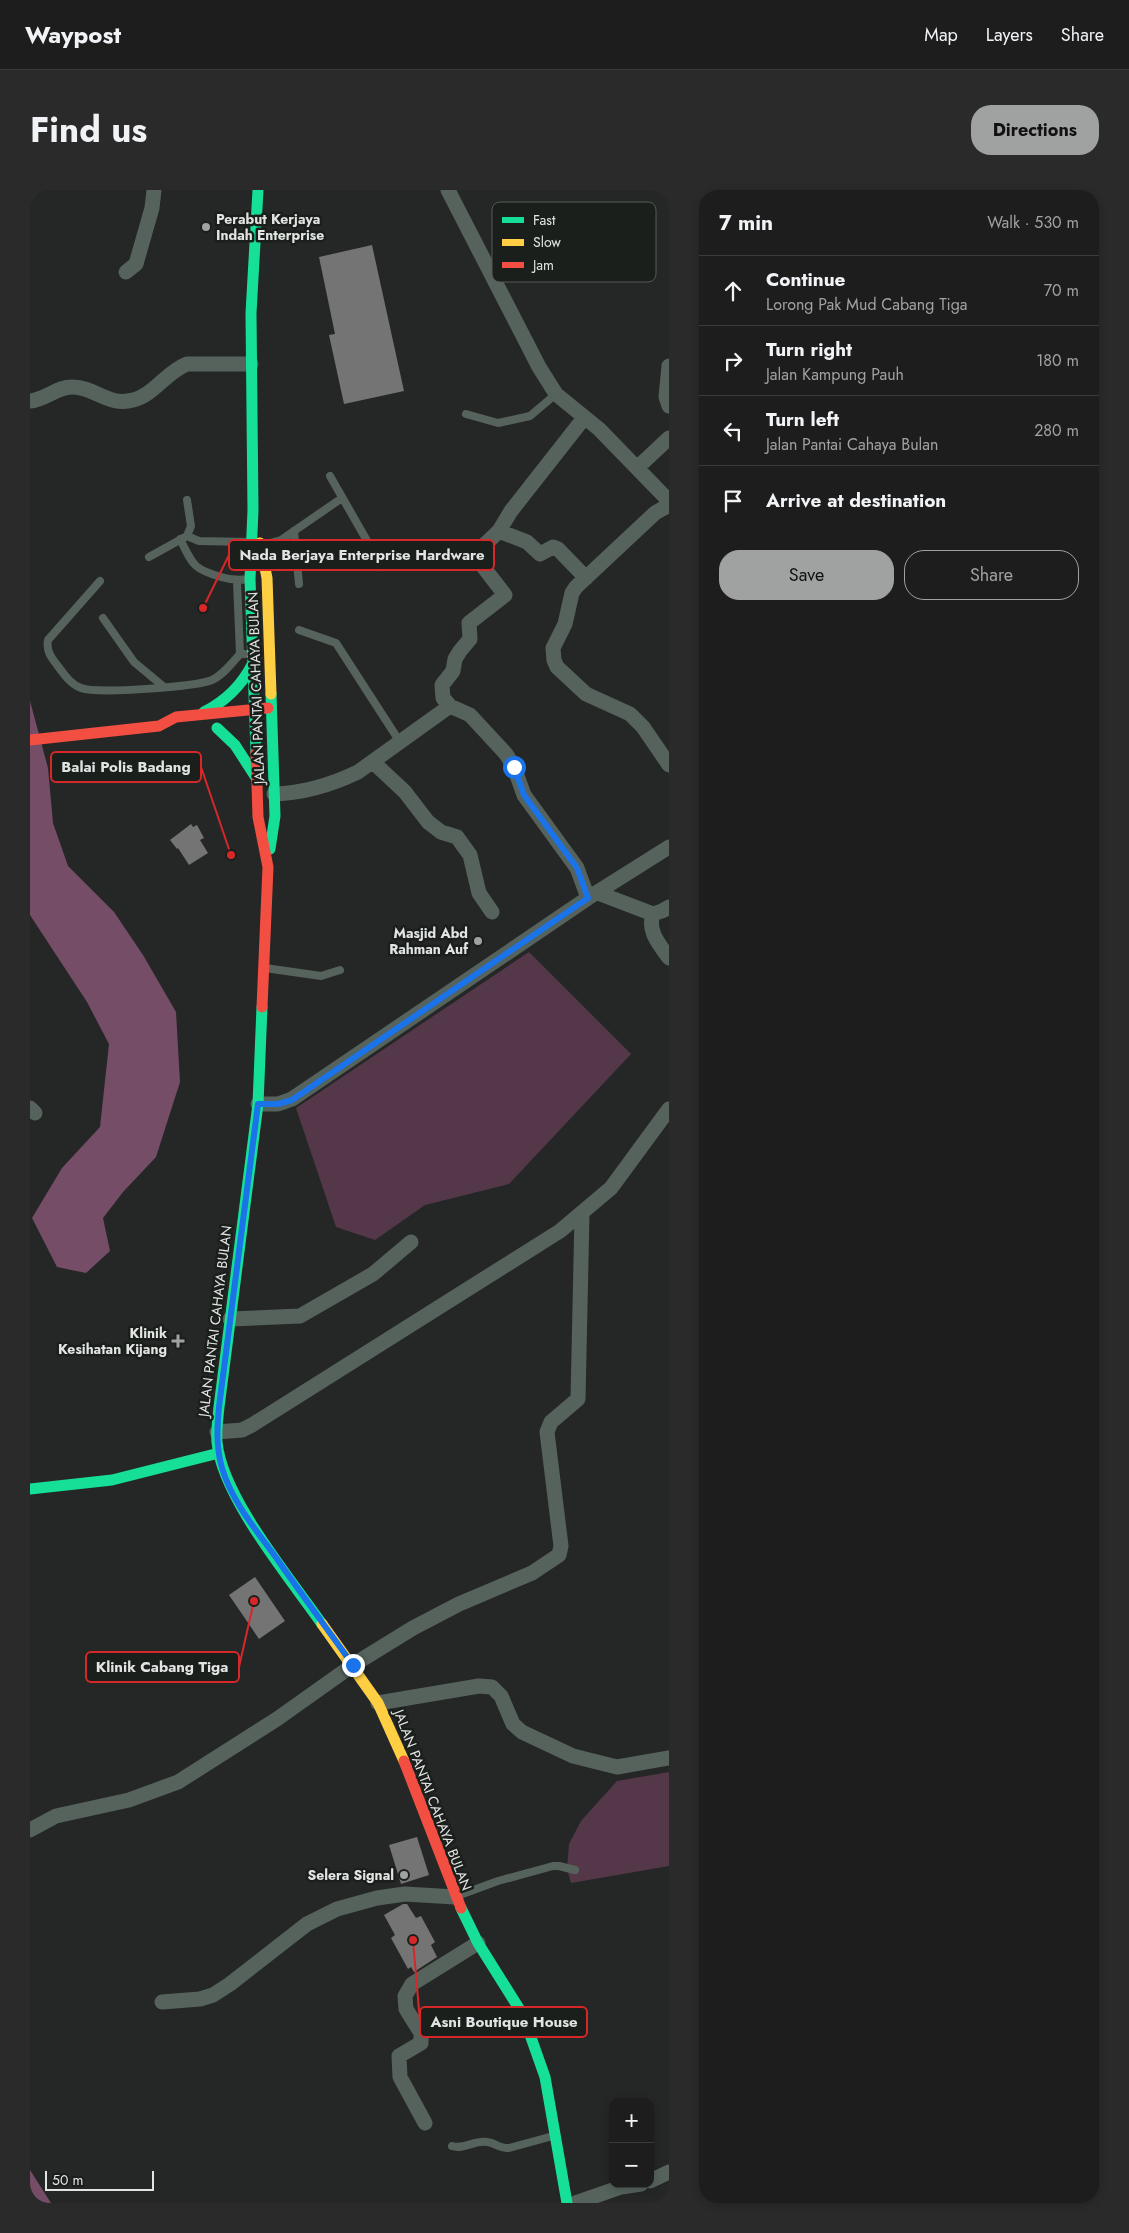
<!DOCTYPE html>
<meta charset="utf-8">
<style>
body{margin:0;font-family:Jost,sans-serif;background:#292a29;color:#f1f3f6}
.controls{position:absolute;right:15px;bottom:15px;display:grid;overflow:hidden;border-radius:10px;box-shadow:0 2px 8px #0003}
.controls button{width:45px;height:45px;display:grid;place-items:center;padding:0;border:0;border-bottom:1px solid #3a3b3b;background:#1c1d1c;color:#f1f3f6;font:25px sans-serif}
.scale{position:absolute;left:15px;bottom:12px;width:109px;box-sizing:border-box;padding-left:5px;border:2px solid #e1e4e2;border-top:0;font-size:14px;line-height:18px;white-space:nowrap;color:#e1e4e2;-webkit-text-stroke:4px #1a1f1c;paint-order:stroke}
.stop{position:absolute;width:15px;height:15px;margin:-11px;border:4px solid #1a73e8;border-radius:50%;background:#fff}
.stop.end{background:#1a73e8;border-color:#fff;box-shadow:0 1px 5px #0008}
.list{margin:0;padding:0;list-style:none}
h2{display:flex;justify-content:space-between;align-items:center;height:65px;margin:0;padding:0 20px;font-size:21px}
h2 small{font-size:16px;font-weight:400;color:#a0a2a3}
.list li{display:grid;grid-template-columns:32px 1fr auto;gap:15px;align-items:center;box-sizing:border-box;height:70px;padding:0 20px;border-top:1px solid #3a3b3b}
.list b{display:block;font-size:19px;white-space:nowrap}
.list p{margin:0;font-size:16px;white-space:nowrap;color:#a0a2a3}
.list em{font-size:16px;font-style:normal;color:#a0a2a3}
.actions{display:flex;gap:10px;padding:15px 20px}
.actions a{flex:1;padding:11px 0;border:1px solid #9fa2a0;border-radius:20px;text-align:center;font-size:18px;color:#9fa2a0}
.actions .main{background:#9fa2a0;color:#111}
.icon{flex:none;width:28px;height:28px;fill:none;stroke:currentColor;stroke-width:2;stroke-linecap:round;stroke-linejoin:round}
.map{position:relative;flex:none;width:639px;height:2013px;overflow:hidden;border-radius:20px}
header{display:flex;align-items:center;gap:30px;box-sizing:border-box;height:70px;padding:0 25px;background:#1c1d1c;border-bottom:1px solid #3a3b3b}
header strong{font-size:24px}
nav{display:flex;gap:28px;margin-inline-start:auto;font-size:18px}
.intro{display:flex;align-items:center;justify-content:space-between;box-sizing:border-box;height:120px;padding:0 30px}
h1{margin:0;font-size:35px}
.button{padding:12px 22px;border-radius:20px;background:#9fa2a0;color:#111;font-size:18px;font-weight:700}
main{display:flex;gap:30px;padding:0 30px}
aside{flex:1;background:#1c1d1c;border-radius:20px;box-shadow:0 2px 8px #0003}
.map>svg:first-child{display:block}
</style>
<header>
<strong>Waypost</strong>
<nav><a>Map</a><a>Layers</a><a>Share</a></nav>
</header>
<div class="intro"><h1>Find us</h1><a class="button">Directions</a></div>
<main>
<div class="map">
<svg width="639" height="2013" viewBox="0 0 639 2013">
<rect width="100%" height="100%" fill="#252726"/>
<path fill="#543749" d="M499 762 601 864 479 994 395 1015 345 1050 306 1037 266 918Z
M639 1582V1676L541 1693 537 1679 539 1654 551 1631 587 1591Z"/>
<path fill="#754d67" d="M0 511 18 578 23 633 38 676 84 722 113 765 146 822 150 892 126 967 93 1002 73 1028 80 1061 56 1083 27 1077 2 1028 32 978 70 937 79 854 57 812 0 725Z
M0 1980 21 2013H0Z"/>
<path fill="#737473" d="M342 55 374 201 314 214 299 145 305 144 289 67Z
M161 634 163 637 167 635 174 648 170 650 178 663 159 675 148 658 147 659 140 650Z
M225 1387 255 1431 229 1449 199 1405Z
M387 1647 399 1685 371 1694 359 1655Z
M373 1714H377L386 1728 391 1726 405 1752 401 1755 407 1767 384 1782 381 1777 378 1779 361 1748 365 1745 354 1725Z"/>
<g fill="none" stroke-linecap="round" stroke-linejoin="round">
<path stroke="#56635c" stroke-width="8" d="M436 224 468 233 500 226 526 204
M300 286 352 377
M264 341 269 394
M157 346 169 351 219 352
M150 349C163 375 163 379 191 387 201 390 208 391 218 389
M233 355 251 350 312 308
M119 367 157 346 161 336 157 310
M70 391 18 450C16 461 21 467 27 475 34 484 40 494 51 498 68 504 164 497 182 490 193 485 202 473 210 464H220
M207 392 210 464
M73 428 104 472 134 497
M269 440 306 453 370 552
M235 778 291 786 310 780
M427 1706 468 1691 523 1676H529L545 1680
M422 1956C434 1960 444 1950 457 1952 465 1953 471 1959 479 1958L523 1946"/>
<path stroke="#56635c" stroke-width="15" d="M418 0 509 177 526 204 569 239 639 311
M96 82 106 74 122 18 124 0
M639 176 636 207 639 216
M0 211C15 210 28 196 43 197 64 197 79 217 103 210 124 205 136 182 157 174H221
M554 228 481 321 469 341 447 362 448 370 475 405 439 433 440 449 430 461 425 469 423 481 412 495 413 508 420 516 440 525 476 564 484 577 494 605 547 678 558 708
M607 278 639 248
M639 315 625 323 546 397 542 403 535 434 523 458 524 470 527 477 556 504 600 524 613 537 639 575
M469 341 497 352 510 364 523 357 528 359 556 388
M343 572 375 602 398 632 411 642 427 647 440 665 449 703 462 722
M244 604C275 603 301 595 328 582L420 516
M568 703 623 724 632 721 639 717
M623 724C617 741 629 754 639 768
M228 914H248L262 909 558 708 639 657
M0 918 5 923
M200 1129 270 1126 343 1084 381 1052
M187 1242 212 1240 222 1235 530 1041 581 998 639 919
M348 1513 449 1496 462 1497 471 1506 483 1534 492 1542 543 1566 587 1577 639 1568
M0 1640 26 1626 99 1610 148 1592 247 1529 323 1475 383 1438 429 1414 502 1383 529 1365 531 1356 517 1242 521 1232 548 1209 552 1024
M132 1812 170 1809 183 1805 200 1794 277 1734 307 1719 347 1708 375 1704 425 1707
M395 1933 370 1887 369 1866 391 1853V1843L376 1819 375 1806 382 1794 448 1753
M620 1991 639 1982
M545 2013 591 1997 611 1994"/>
<path stroke="#16e098" stroke-width="11" d="M174 522C196 511 212 495 223 473
M187 538 205 555 225 586
M226 562 220 389 223 320 221 123 228 0
M240 659 245 626 241 504
M232 817 228 914 189 1217C188 1228 186 1241 187 1252 192 1307 260 1388 292 1434
M0 1299 82 1290 189 1263
M431 1718 448 1753 490 1820 498 1839 515 1887 537 2013"/>
<path stroke="#ffcf43" stroke-width="11" d="M230 353 237 388 241 504
M292 1434 348 1513 374 1571"/>
<path stroke="#f24e42" stroke-width="11" d="M0 550 129 536 146 527 238 518
M226 562 228 627 238 677 232 817
M374 1571 431 1718"/>
</g>
<g fill="none" stroke-linecap="round" stroke-linejoin="round">
<path stroke="#1a73e8" stroke-width="6" d="M323 1475C298 1440 272 1405 247 1369 227 1341 202 1312 192 1278 186 1257 187 1238 189 1217L228 914H248L262 910 558 708 547 678 494 605 484 577"/>
</g>
<g fill="#9fa2a0" stroke="#1a1f1c" stroke-width="2">
<circle cx="176" cy="37" r="5"/>
<circle cx="448" cy="751" r="5"/>
<path d="M145.5 1143.5h5v5h5v5h-5v5h-5v-5h-5v-5h5z"/>
<circle cx="374" cy="1685" r="5"/>
</g>
<g text-anchor="middle" stroke-width="5" stroke-linejoin="round" paint-order="stroke">
<g font-size="14" font-weight="bold" fill="#e1e4e2" stroke="#1a1f1c" text-anchor="end">
<text x="186" y="34" text-anchor="start">Perabut Kerjaya<tspan x="186" dy="16">Indah Enterprise</tspan></text>
<text x="438" y="748">Masjid Abd<tspan x="438" dy="16">Rahman Auf</tspan></text>
<text x="137" y="1148">Klinik<tspan x="137" dy="16">Kesihatan Kijang</tspan></text>
<text x="364" y="1690">Selera Signal</text>
</g>
<g font-size="14" fill="#e1e4e2" stroke="#1a1f1c">
<text transform="translate(226 498) rotate(-92)" y="5">JALAN PANTAI CAHAYA BULAN</text>
<text transform="translate(185 1131) rotate(-83)" y="5">JALAN PANTAI CAHAYA BULAN</text>
<text transform="translate(403 1610) rotate(69)" y="5">JALAN PANTAI CAHAYA BULAN</text>
</g>
</g>
<rect x="462" y="12" width="164" height="80" rx="8" fill="#1a1f1c" stroke="#565a57" stroke-width="1"/>
<rect x="472" y="27" width="22" height="6" fill="#16e098"/>
<rect x="472" y="49" width="22" height="7" fill="#ffcf43"/>
<rect x="472" y="72" width="22" height="6" fill="#f24e42"/>
<g font-size="14" fill="#e1e4e2">
<text x="503" y="35">Fast</text>
<text x="503" y="57">Slow</text>
<text x="503" y="80">Jam</text>
</g>
<path fill="none" stroke="#d62828" stroke-width="2" d="M173 418L199 365M201 665L171 577M224 1411L209 1477M383 1750L390 1832"/>
<g fill="#d62828" stroke="#1a1f1c" stroke-width="2">
<circle cx="173" cy="418" r="5"/>
<circle cx="201" cy="665" r="5"/>
<circle cx="224" cy="1411" r="5"/>
<circle cx="383" cy="1750" r="5"/>
</g>
<g fill="#1a1f1c" stroke="#d62828" stroke-width="2">
<rect x="199" y="350" width="265" height="30" rx="5"/>
<rect x="21" y="562" width="150" height="30" rx="5"/>
<rect x="56" y="1462" width="153" height="30" rx="5"/>
<rect x="390" y="1817" width="167" height="30" rx="5"/>
</g>
<g font-size="15" text-anchor="middle" font-weight="bold" fill="#e1e4e2">
<text x="332" y="370">Nada Berjaya Enterprise Hardware</text>
<text x="96" y="582">Balai Polis Badang</text>
<text x="132" y="1482">Klinik Cabang Tiga</text>
<text x="474" y="1837">Asni Boutique House</text>
</g>
</svg>
<div class="controls">
<button>+</button>
<button>−</button>
</div>
<div class="scale">50 m</div>
<div class="stop" style="left:484px;top:577px"></div>
<div class="stop end" style="left:323px;top:1475px"></div>
</div>
<aside>
<h2>7 min<small>Walk · 530 m</small></h2>
<ul class="list">
<li><svg class="icon" aria-label="ahead" viewBox="0 0 24 24"><path d="M12 20V5M6 11l6-6 6 6"/></svg><div><b>Continue</b><p>Lorong Pak Mud Cabang Tiga</p></div><em>70 m</em></li>
<li><svg class="icon" aria-label="right" viewBox="0 0 24 24"><path d="M7 20v-9h11M14 6l5 5-5 5"/></svg><div><b>Turn right</b><p>Jalan Kampung Pauh</p></div><em>180 m</em></li>
<li><svg class="icon" aria-label="left" viewBox="0 0 24 24"><path d="M17 20v-9H6M10 6l-5 5 5 5"/></svg><div><b>Turn left</b><p>Jalan Pantai Cahaya Bulan</p></div><em>280 m</em></li>
<li><svg class="icon" aria-label="arrive" viewBox="0 0 24 24"><path d="M6 21V4h12l-3 4 3 4H6"/></svg><div><b>Arrive at destination</b></div></li>
</ul>
<div class="actions"><a class="main">Save</a><a>Share</a></div>
</aside>
</main>
